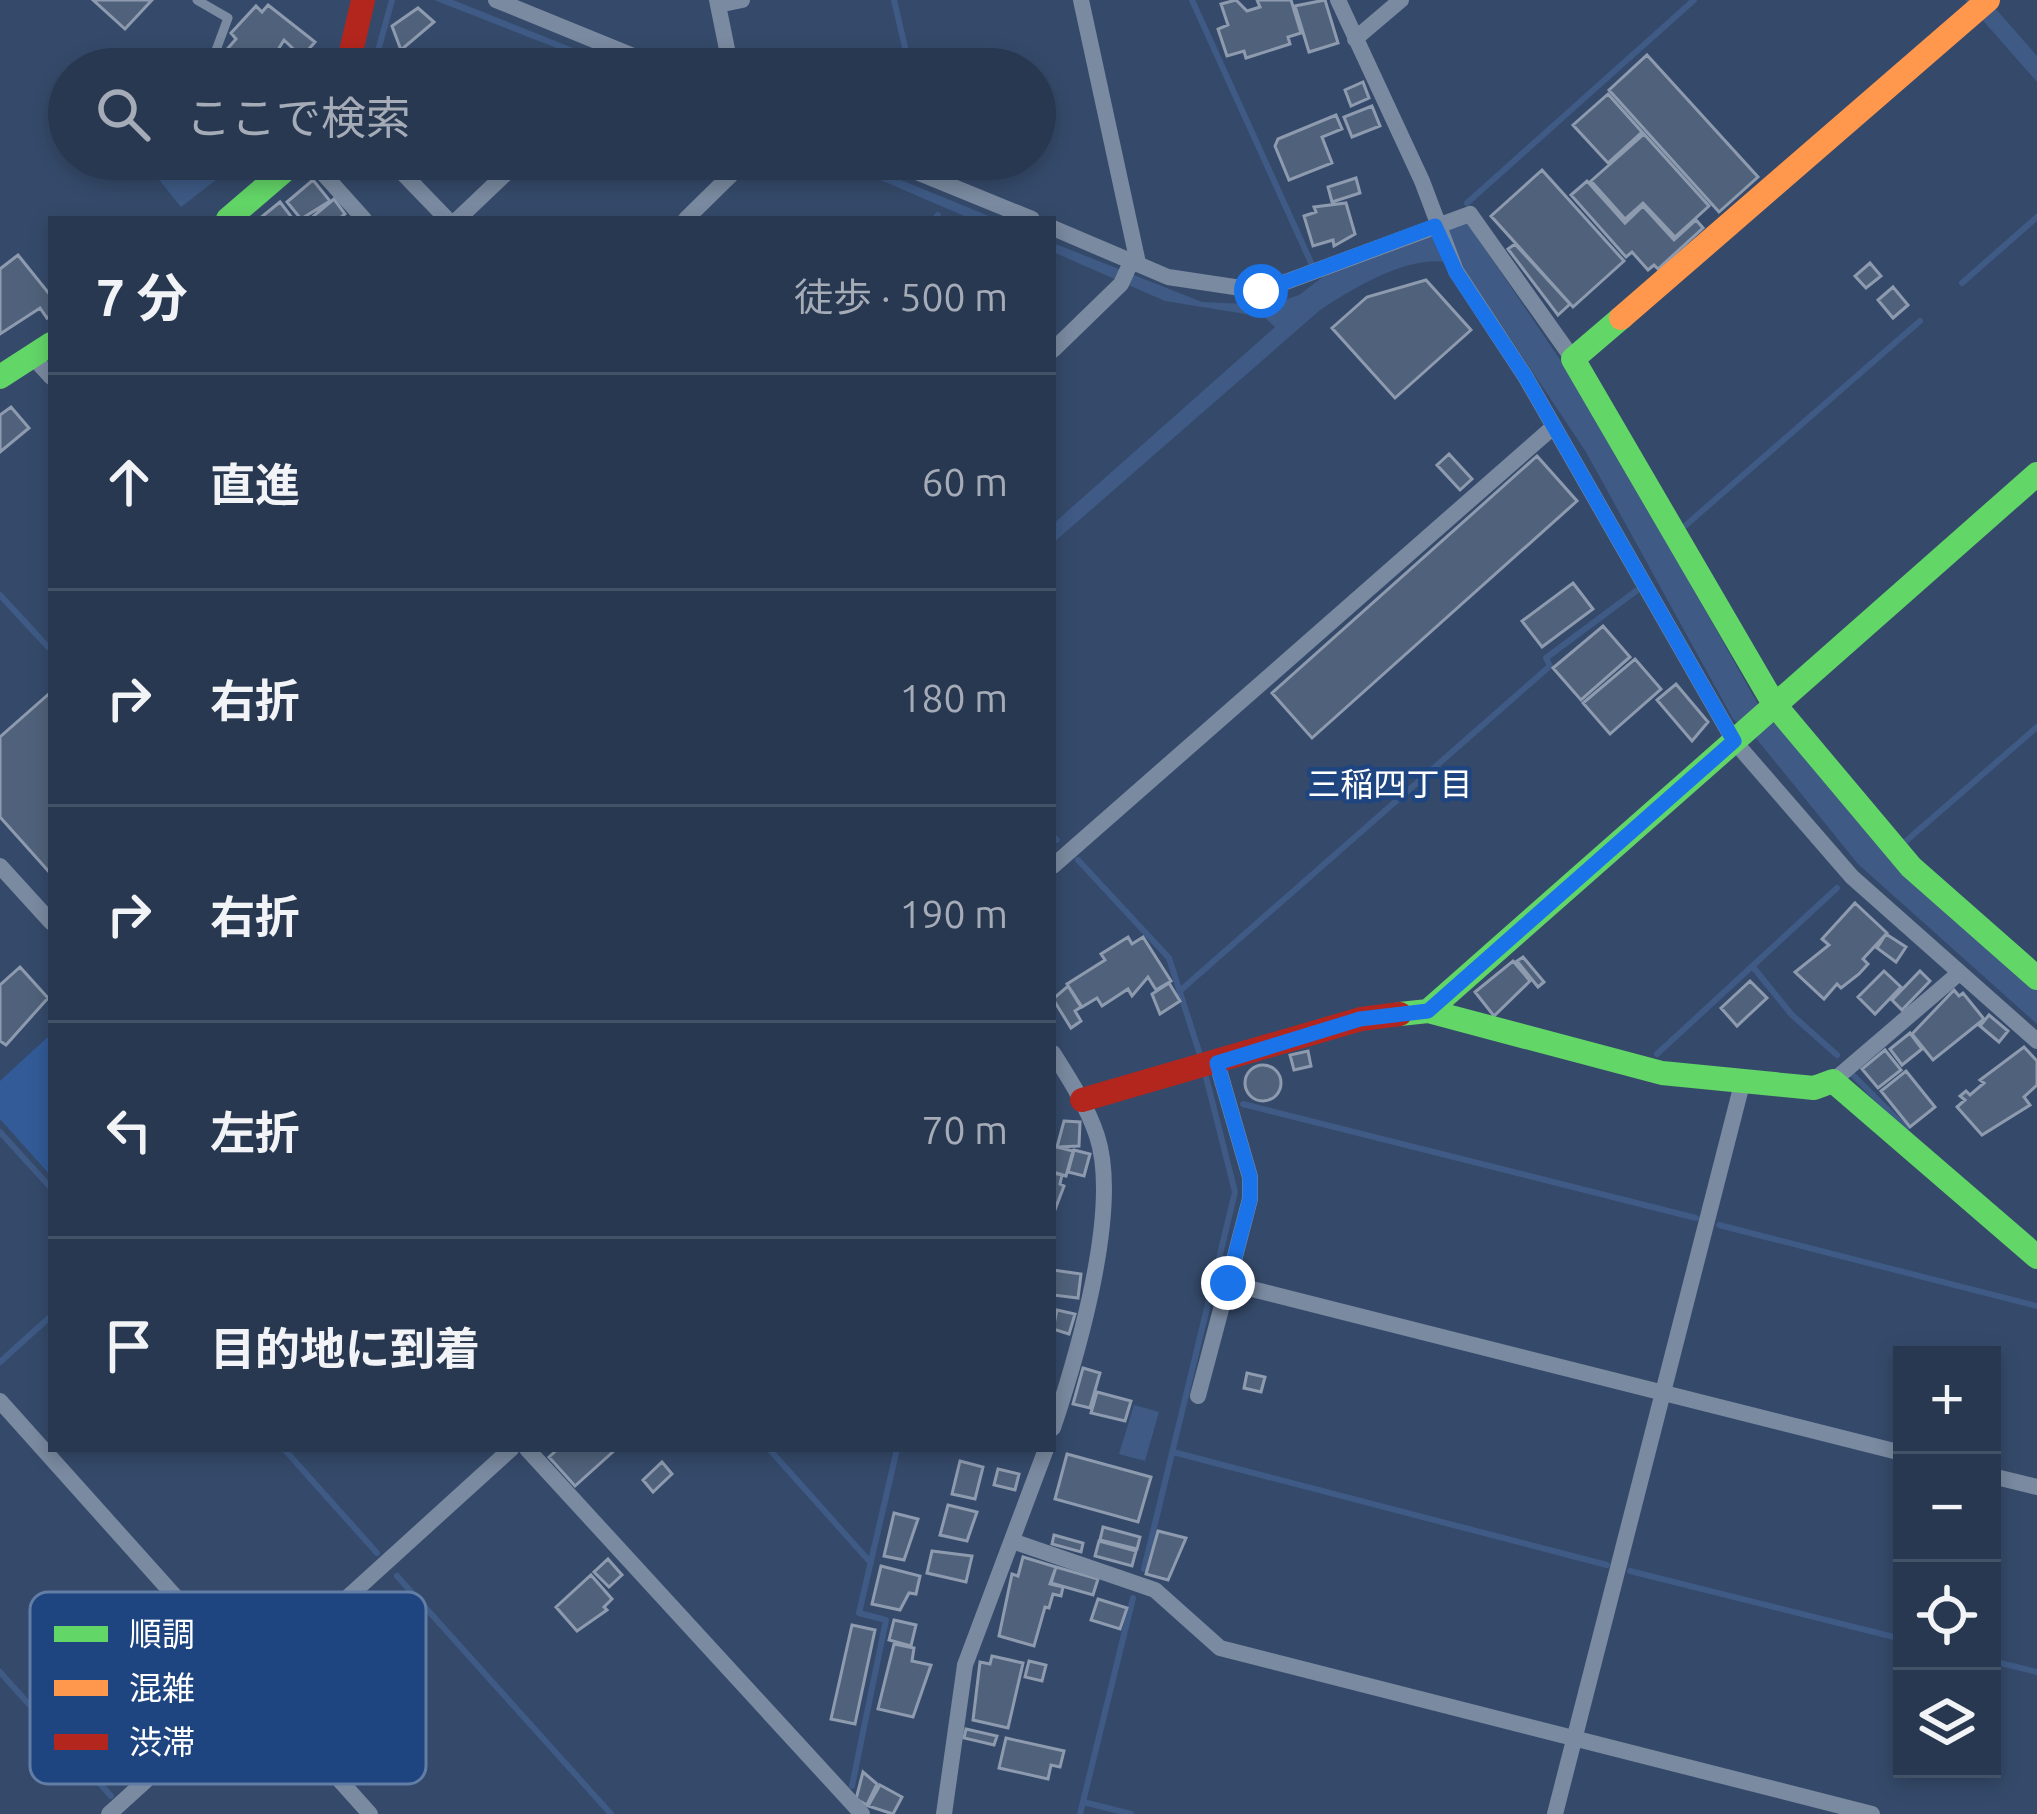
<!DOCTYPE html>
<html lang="ja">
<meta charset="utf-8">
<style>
body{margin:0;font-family:Ubuntu,"Noto Sans JP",sans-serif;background:#303f57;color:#f1f3f6}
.controls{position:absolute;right:36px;bottom:36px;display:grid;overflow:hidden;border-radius:0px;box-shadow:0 6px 18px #0003}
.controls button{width:108px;height:108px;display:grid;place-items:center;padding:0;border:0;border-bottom:3px solid #445267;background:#283850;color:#f1f3f6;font:60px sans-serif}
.stop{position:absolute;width:36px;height:36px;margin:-27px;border:9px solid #1a73e8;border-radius:50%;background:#fff}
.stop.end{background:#1a73e8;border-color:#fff;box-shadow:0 3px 12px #0008}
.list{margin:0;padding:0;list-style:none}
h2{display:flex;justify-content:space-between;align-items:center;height:156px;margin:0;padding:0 48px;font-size:51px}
h2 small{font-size:39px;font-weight:400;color:#a5acb7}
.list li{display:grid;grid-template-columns:78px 1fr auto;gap:36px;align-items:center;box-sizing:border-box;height:216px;padding:0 48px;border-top:3px solid #445267}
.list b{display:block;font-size:45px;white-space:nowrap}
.list em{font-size:39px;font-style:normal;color:#a5acb7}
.icon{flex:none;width:66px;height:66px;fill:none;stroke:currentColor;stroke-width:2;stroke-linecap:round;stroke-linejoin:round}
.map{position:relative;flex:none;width:2037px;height:1814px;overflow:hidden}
.search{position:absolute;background:#283850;box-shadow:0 6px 18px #0003;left:48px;top:48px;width:1008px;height:132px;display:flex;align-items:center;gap:30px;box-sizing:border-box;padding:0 42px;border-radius:66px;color:#a5acb7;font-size:45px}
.panel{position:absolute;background:#283850;box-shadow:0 6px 18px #0003;left:48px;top:216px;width:1008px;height:1236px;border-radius:0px}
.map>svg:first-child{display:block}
</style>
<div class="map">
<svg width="2037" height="1814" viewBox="0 0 2037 1814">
<rect width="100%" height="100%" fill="#354a6a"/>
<path fill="#325b97" d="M51 1034V1176L0 1119V1081Z"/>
<path fill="#3e5a85" d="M434 0H453L625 69H610Z
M1965 0H1988L2037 56V82Z
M167 159H243L181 207 152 171Z
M832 159H850L996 219H971Z
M1467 222 1586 398 1768 722 1777 724 2037 989V1024L1858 864 1755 737 1733 719 1586 452 1462 266C1418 248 1357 286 1320 310L1053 543V524L1275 327 1264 317 1165 301 1053 252V243L1202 302 1270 305 1299 295 1328 273Z
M1134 1405 1159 1412 1145 1461 1119 1454Z"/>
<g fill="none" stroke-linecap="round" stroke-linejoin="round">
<path stroke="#3e5a85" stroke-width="6" d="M894 0 910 69
M1192 0 1313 267
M373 69 392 0
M1467 203 1694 0
M934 219 938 215
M1962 283 2037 217
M1686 525 1920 321
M0 595 48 647 51 644
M1053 836 1057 840
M1906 841 2037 727
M1078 860 1169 958 1201 1058
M1753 967 1792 1015 1837 1055
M1182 989 1550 666 1546 658 1636 591
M1657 1054 1837 888
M1853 1075 1906 1128
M1243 1104 1696 1218
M0 1132 51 1188
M1719 1225 2037 1306
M0 1362 51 1316
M284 1449 377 1553
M769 1449 871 1563
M1173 1452 1607 1565
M1144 1569 1235 1192 1206 1077
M1630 1571 1902 1639
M397 1576 611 1814
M1992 1661 2037 1672
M0 1672 111 1796
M852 1786 886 1620 859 1613 897 1449
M1083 1802 1131 1814
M1080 1814 1133 1598"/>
</g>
<path fill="#50627b" stroke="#8e9baf" stroke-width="3" d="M93 0H152L125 29Z
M1236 0 1247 11 1260 7 1257 0H1291L1301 33 1288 37 1290 44 1246 58 1244 51 1227 56 1218 29 1228 25 1221 4Z
M1325 0 1338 43 1309 52 1295 6Z
M268 5 315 42 302 57 284 40 269 64 265 60 257 69H239L223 54 236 39 231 33 256 6 262 12Z
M418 8 434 22 401 50 392 26Z
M1647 55 1758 177 1719 212 1609 90Z
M1363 82 1369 98 1351 106 1345 90Z
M1608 94 1642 132 1608 163 1573 125Z
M1372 106 1380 126 1352 137 1344 117Z
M1336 115 1342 129 1322 137 1332 163 1289 180 1275 146 1278 139Z
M1644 134 1709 206 1675 237 1643 203 1625 219 1591 181Z
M1542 170 1624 261 1573 307 1491 216Z
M1356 178 1360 193 1332 202 1328 187Z
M313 180 330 201 301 219 287 202Z
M1587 181 1625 223 1643 206 1674 240 1696 220 1703 228 1658 269 1654 265 1648 270 1632 252 1626 257 1571 195Z
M334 199 345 214 339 219H310Z
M280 202 293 219H259Z
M1346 203 1355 234 1334 246 1333 240 1313 246 1304 216 1316 212 1314 207Z
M1515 244 1570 304 1558 315 1508 249Z
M18 255 51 296V315L47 318 40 308 0 334V269Z
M1870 263 1881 276 1866 288 1855 276Z
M1426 280 1471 330 1395 398 1332 328 1367 297Z
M1893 287 1908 305 1893 318 1878 300Z
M11 407 29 428 0 452V415Z
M1449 454 1472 479 1460 490 1437 465Z
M1537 456 1577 501 1312 738 1272 693Z
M1573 583 1593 609 1542 647 1522 621Z
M1603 626 1630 657 1581 700 1553 668Z
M1635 659 1661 689 1610 734 1583 703Z
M1676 684 1708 722 1692 741 1657 700Z
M51 692V874L0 817V737Z
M1855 903 1887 933 1863 959 1868 964 1859 974 1841 988 1837 984 1824 999 1795 972 1829 945 1822 939Z
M1886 934 1906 947 1896 962 1877 948Z
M1128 937 1132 944 1143 937 1171 981 1156 990 1148 977 1132 996 1128 989 1102 1006 1097 998 1082 1007 1067 984 1105 960 1101 954Z
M1523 957 1544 982 1538 987 1517 961Z
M1513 961 1530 981 1494 1016 1475 992Z
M20 967 48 998 6 1045 0 1041V985Z
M1884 971 1901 987 1875 1014 1858 997Z
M1920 971 1930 981 1902 1010 1892 1000Z
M1750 981 1767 998 1737 1026 1721 1008Z
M1169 983 1180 1001 1160 1014 1152 994Z
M1068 986 1081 1007 1075 1011 1081 1021 1071 1028 1053 999Z
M1954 990 1959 996 1963 993 1984 1019 1933 1060 1912 1034Z
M1989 1015 2008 1031 1999 1042 1980 1026Z
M1910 1033 1922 1049 1902 1065 1890 1049Z
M2024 1047 2037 1061V1085L2024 1097 2030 1105 1982 1135 1957 1107 1965 1100 1960 1096 1966 1091 1970 1095 1984 1083 1980 1080Z
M1885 1050 1901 1070 1878 1088 1862 1069Z
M1308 1051 1311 1066 1294 1070 1290 1055Z
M1245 1083a18 18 0 1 1 36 0a18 18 0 1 1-36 0Z
M1906 1071 1935 1107 1910 1127 1881 1091Z
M1064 1121 1080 1122 1079 1146 1057 1147Z
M1053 1146 1073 1151 1066 1176 1053 1172Z
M1074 1150 1090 1154 1084 1176 1068 1172Z
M1053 1173 1062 1175 1060 1184 1064 1186 1053 1215Z
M1053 1270 1081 1274 1078 1298 1053 1295Z
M1057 1310 1075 1314 1069 1334 1053 1329Z
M1083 1368 1100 1373 1090 1408 1073 1404Z
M1247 1373 1265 1377 1261 1392 1244 1388Z
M1097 1392 1131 1401 1125 1421 1091 1413Z
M558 1449H616L575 1486 549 1457Z
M1067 1454 1151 1477 1138 1522 1055 1499Z
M960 1461 983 1467 975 1499 952 1494Z
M662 1462 672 1474 653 1492 643 1480Z
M998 1469 1019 1474 1015 1490 994 1485Z
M948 1505 977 1512 967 1541 940 1535Z
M894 1513 918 1519 904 1560 884 1556Z
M1103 1527 1140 1537 1137 1549 1100 1540Z
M1158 1531 1186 1538 1168 1580 1146 1574Z
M1054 1535 1083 1543 1081 1552 1052 1544Z
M1099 1541 1136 1551 1132 1566 1095 1556Z
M932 1551 972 1556 966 1582 927 1573Z
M1023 1557 1056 1567 1050 1584 1063 1587 1061 1596 1053 1594 1049 1608 1045 1607 1034 1646 999 1636 1012 1574 1018 1576Z
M608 1559 622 1575 609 1587 594 1572Z
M881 1566 920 1576 916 1594 909 1593 900 1610 872 1604Z
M1056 1567 1098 1579 1093 1595 1051 1583Z
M591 1575 612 1599 604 1607 607 1610 577 1631 556 1607Z
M1098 1599 1127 1608 1120 1629 1091 1620Z
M894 1620 916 1625 911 1646 889 1640Z
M852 1625 875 1630 855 1724 831 1719Z
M894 1644 914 1648 912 1661 931 1665 913 1717 878 1709Z
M992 1656 1023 1663 1008 1728 973 1720 980 1662 990 1664Z
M1029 1661 1046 1665 1042 1681 1025 1677Z
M966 1729 997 1736 994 1745 964 1738Z
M1006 1738 1064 1751 1060 1767 1051 1765 1048 1779 999 1768Z
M863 1772 877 1784 867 1805 856 1799Z
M880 1785 902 1797 893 1814 868 1806Z"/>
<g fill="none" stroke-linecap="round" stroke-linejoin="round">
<path stroke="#7a8aa0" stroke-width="9" d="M197 0 228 18 209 69"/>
<path stroke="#7a8aa0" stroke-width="16" d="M496 0 665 69
M717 0 731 69
M1081 0 1138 263
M1338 0 1422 181 1456 271 1525 376 1734 741 1852 877 2037 1041
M718 5 742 0
M1355 39 1401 0
M310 159 364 219
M389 159 447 219
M885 159 1032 219
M458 219 521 159
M686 219 747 159
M1053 228 1168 277 1261 291 1470 214 1573 359
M1053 350 1121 284 1132 260
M32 356 51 377
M0 866 51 922
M1053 866 1552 428
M1053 1053C1070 1080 1087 1106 1097 1136 1121 1209 1077 1356 1053 1428
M1217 1063 1250 1177V1199L1228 1283 1902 1453
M1833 1081 1958 974
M1198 1396 1228 1283
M0 1401 370 1814
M527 1449 862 1814
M1992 1476 2037 1487
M1015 1542 1155 1590 1220 1648 1872 1814
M109 1814 511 1449
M944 1814 965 1665 1046 1449
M1555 1814 1742 1084"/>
<path stroke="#63d668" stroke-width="24" d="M228 219 298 159
M1621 318 1573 359 1774 704 1911 867 2037 978
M0 377 51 344
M1428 1011 2037 474
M1400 1014 1428 1011 1662 1073 1814 1088 1833 1081 2037 1257"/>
<path stroke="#ff974d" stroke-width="24" d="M1621 318 1988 0"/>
<path stroke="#b3261e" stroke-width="24" d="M347 69 363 0
M1082 1100 1361 1019 1400 1014"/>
</g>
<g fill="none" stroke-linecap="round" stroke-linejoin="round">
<path stroke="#1a73e8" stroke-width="15" d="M1228 1283 1250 1199V1177L1217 1063 1360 1019 1428 1011 1734 741 1525 376 1456 272 1435 226 1261 291"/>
</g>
<g text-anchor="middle" stroke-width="9" stroke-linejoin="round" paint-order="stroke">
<g font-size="33" fill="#fff" stroke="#1f4580">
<text x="1390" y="796">三稲四丁目</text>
</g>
</g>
<rect x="30" y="1592" width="396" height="192" rx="18" fill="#1f4580" stroke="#627da6" stroke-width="3"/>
<rect x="54" y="1626" width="54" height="16" fill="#63d668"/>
<rect x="54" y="1680" width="54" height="16" fill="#ff974d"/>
<rect x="54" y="1734" width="54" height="16" fill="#b3261e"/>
<g font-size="33" fill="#fff">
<text x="129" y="1646">順調</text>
<text x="129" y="1700">混雑</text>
<text x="129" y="1754">渋滞</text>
</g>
</svg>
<div class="controls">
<button>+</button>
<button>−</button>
<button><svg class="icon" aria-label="locate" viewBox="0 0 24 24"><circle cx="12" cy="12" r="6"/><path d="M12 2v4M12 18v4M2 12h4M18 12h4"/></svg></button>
<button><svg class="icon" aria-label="layers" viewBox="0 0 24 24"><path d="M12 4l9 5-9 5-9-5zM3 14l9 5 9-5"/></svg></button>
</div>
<div class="stop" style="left:1261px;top:291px"></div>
<div class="stop end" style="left:1228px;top:1283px"></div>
<div class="search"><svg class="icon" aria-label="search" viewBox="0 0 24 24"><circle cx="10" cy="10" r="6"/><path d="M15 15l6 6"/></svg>ここで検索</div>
<section class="panel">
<h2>7 分<small>徒歩 · 500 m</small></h2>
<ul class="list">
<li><svg class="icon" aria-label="ahead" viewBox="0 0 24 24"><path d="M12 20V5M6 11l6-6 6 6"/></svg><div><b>直進</b></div><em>60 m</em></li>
<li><svg class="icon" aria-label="right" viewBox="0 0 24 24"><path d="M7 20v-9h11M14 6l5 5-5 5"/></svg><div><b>右折</b></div><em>180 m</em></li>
<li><svg class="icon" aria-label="right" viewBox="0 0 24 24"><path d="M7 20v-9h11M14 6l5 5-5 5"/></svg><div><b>右折</b></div><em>190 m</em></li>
<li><svg class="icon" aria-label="left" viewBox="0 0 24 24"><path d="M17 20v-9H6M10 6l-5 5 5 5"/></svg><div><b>左折</b></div><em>70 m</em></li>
<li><svg class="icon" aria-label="arrive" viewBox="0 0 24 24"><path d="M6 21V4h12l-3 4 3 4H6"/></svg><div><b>目的地に到着</b></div></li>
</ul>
</section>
</div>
